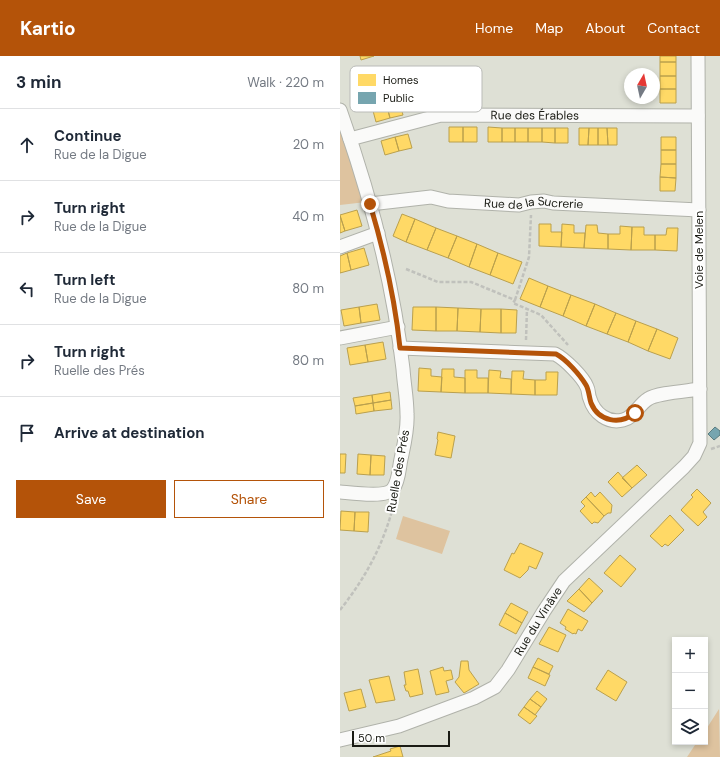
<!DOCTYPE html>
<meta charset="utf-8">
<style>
body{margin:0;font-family:"DM Sans",sans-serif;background:#f2f2f3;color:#1f2937}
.controls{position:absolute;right:12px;bottom:12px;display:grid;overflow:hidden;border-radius:0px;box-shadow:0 2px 6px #0003}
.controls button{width:36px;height:36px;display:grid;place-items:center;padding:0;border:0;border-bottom:1px solid #e0e1e3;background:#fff;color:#1f2937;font:20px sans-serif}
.compass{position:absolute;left:284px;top:12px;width:36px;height:36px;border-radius:50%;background:#fff;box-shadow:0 2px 6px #0003;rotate:9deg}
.scale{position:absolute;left:12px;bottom:10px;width:98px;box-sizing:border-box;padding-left:4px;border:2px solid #1a1b14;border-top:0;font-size:11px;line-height:14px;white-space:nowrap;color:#1a1b14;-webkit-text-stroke:3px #fff;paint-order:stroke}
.stop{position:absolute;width:12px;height:12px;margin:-9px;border:3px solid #b45309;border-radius:50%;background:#fff}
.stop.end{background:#b45309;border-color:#fff;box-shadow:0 1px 4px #0008}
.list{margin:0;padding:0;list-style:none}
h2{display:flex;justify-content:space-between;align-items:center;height:52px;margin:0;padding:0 16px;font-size:17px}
h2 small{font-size:13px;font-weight:400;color:#747a83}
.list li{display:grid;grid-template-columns:26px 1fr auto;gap:12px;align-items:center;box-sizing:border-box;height:72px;padding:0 16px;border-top:1px solid #e0e1e3}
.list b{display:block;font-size:15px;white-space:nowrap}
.list p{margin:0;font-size:13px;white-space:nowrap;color:#747a83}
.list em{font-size:13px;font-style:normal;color:#747a83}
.actions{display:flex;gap:8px;padding:12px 16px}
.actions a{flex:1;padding:9px 0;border:1px solid #b45309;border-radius:0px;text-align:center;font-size:14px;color:#b45309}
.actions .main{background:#b45309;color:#fff}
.icon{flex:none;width:22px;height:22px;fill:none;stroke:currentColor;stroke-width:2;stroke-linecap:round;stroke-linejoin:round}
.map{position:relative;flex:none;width:380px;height:701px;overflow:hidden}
header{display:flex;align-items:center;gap:24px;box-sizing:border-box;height:56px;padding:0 20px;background:#b45309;color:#fff}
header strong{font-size:19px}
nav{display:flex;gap:22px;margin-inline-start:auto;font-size:14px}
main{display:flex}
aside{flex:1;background:#fff}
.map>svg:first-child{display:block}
</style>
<header>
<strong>Kartio</strong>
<nav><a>Home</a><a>Map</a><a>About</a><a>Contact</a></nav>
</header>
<main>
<aside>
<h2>3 min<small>Walk · 220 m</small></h2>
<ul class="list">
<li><svg class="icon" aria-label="ahead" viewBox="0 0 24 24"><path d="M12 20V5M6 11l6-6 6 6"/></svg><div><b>Continue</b><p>Rue de la Digue</p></div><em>20 m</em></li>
<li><svg class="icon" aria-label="right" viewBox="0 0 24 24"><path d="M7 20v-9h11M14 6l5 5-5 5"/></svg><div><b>Turn right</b><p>Rue de la Digue</p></div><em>40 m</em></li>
<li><svg class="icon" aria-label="left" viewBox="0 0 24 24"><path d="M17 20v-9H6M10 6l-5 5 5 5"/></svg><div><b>Turn left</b><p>Rue de la Digue</p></div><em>80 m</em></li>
<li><svg class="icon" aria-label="right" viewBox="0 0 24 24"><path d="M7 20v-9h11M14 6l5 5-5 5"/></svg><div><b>Turn right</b><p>Ruelle des Prés</p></div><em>80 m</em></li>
<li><svg class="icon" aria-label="arrive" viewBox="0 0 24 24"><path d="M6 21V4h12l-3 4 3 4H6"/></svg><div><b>Arrive at destination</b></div></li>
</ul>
<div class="actions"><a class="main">Save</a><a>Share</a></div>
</aside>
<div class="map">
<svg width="380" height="701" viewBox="0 0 380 701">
<rect width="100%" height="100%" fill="#dee0d5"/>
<path fill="#dec39f" d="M0 72 26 146 0 149Z
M63 460 110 475 102 498 56 483Z
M379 653 380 701H347L357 686H365V675Z"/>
<path fill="#ffd966" stroke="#baa04d" d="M20 0H34L21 4Z
M320 0H336V6H320Z
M320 6H336V20H320Z
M320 20H336V33H320Z
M320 33H336V47H320Z
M59 44 63 59 50 62 46 47Z
M46 47 50 62 36 66 32 51Z
M109 71H123V86H109Z
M123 71H137V86H123Z
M148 71 162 72V86H148Z
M162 72H175V86H162Z
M175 72H188V86H175Z
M188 72H202V86H188Z
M202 72H215V87L202 86Z
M215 72H228V87H215Z
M239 72H249L248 89H239Z
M249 72H258V89H248Z
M258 72H267L268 89H258Z
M267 72H277V89H268Z
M68 78 72 92 59 95 55 81Z
M55 81 59 95 45 99 41 85Z
M321 81H336V94H321Z
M321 94H336V108H321Z
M321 108H336V122L320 121Z
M320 121 336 122 335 135H320Z
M17 154 22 170 5 175 0 159Z
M62 158 75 163 66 186 53 180Z
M0 160 5 175 0 177Z
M75 163 96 172 87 194 66 186Z
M199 168H211V176H222L221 191 199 190Z
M222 168 234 169V177H245L244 192 221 191Z
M246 169H257L258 177 268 178V193L244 192Z
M280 170 292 171 291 194 268 193V178H280Z
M292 171H304V179H315V194H291Z
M96 172 117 180 108 202 87 194Z
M327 172H338L337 195 315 194V179H326Z
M117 180 137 188 129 211 108 202Z
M137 188 158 197 150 219 129 211Z
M24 192 29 209 11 214 7 197Z
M7 197 11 214 0 217V200Z
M158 197 182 206 173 228 150 219Z
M189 222 208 230 200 251 180 243Z
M208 230 231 239 223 260 200 251Z
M231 239 255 248 246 270 223 260Z
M37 248 40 264 21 267 19 251Z
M255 248 276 257 267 278 246 270Z
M19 251 21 267 4 270 1 254Z
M73 251H96V275L72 274Z
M96 251 118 252 117 275H96Z
M118 252 141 253 140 276 117 275Z
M141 253H161V277L140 276Z
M161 253 177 254 176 277H161Z
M276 257 296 265 288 286 267 278Z
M296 265 317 273 308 295 288 286Z
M317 273 338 282 330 303 308 295Z
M43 286 46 303 28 306 25 289Z
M25 289 28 306 10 309 7 292Z
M79 312 91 313V320L102 321 101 336 78 335Z
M102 313H114V321L125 322V337L101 336Z
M125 314H137V322H148V337H125Z
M149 314 161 315 160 322 171 323V338L148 337Z
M172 315H184L183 323 195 324V339L171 338Z
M206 316H218L217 339H195V324H206Z
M50 336 51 344 33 347 32 339Z
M32 339 33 347 15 350 13 342Z
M51 344 52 353 34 355 33 347Z
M33 347 34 355 16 358 15 350Z
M98 376 115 380 111 402 95 399 98 384 97 383Z
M0 398H6L5 417H0Z
M18 398 31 399 30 419 17 418Z
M31 399 45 400 44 419H30Z
M297 409 307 419 292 432 282 422Z
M278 416 292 432 282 441 268 426Z
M357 433 371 447 363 456 367 461 358 470 341 454 353 441 351 439Z
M251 436 255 441 260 436 272 449 271 457H268L264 460 246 441Z
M246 441 264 460 258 467 254 466 252 468 240 455 245 450 241 446Z
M1 455 15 456 14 475 0 474Z
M15 456H29L28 476 14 475Z
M330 459 344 474 328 490 325 488 322 491 310 480Z
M180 487 203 497 196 513 189 510 188 514 180 522 164 514 172 497 174 498Z
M280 499 296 513 281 531 264 517Z
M249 522 263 535 252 547 239 533Z
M239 533 252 547 244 556 227 545Z
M171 547 188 556 182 567 165 557Z
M228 553 248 565 242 575 238 573 236 578 234 577 233 578 225 573 226 571 220 567Z
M165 557 182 567 176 578 159 569Z
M209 571 226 579 218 596 199 588Z
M198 602 213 610 209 618 193 611Z
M121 605H128L129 614 139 628 124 637 115 626 119 621Z
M103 611 104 615 111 614 113 623 106 625 109 636 96 639 90 615Z
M193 611 210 619 205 630 188 622Z
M78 613 83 638 70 641 68 635H66L64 629H66L64 616Z
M268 614 287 626 276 645 256 633Z
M49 620 55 644 36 647 29 624Z
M21 633 26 651 9 655 4 637Z
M197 635 207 643 201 651 190 643Z
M190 643 201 651 195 659 184 651Z
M184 651 197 660 190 668 178 659Z
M60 690 63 701H33L51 695 50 693Z"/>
<path fill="#76a5af" stroke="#5a7c80" d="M375 371 380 375V379L374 384 368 378Z"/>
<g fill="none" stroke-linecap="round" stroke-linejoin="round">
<defs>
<g id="minor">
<path d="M0 54C30 138 53 224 63 313 64 328 67 343 67 358 68 373 64 389 61 403 59 412 59 425 53 433 46 442 12 437 0 436"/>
<path id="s1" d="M10 83 101 59 358 60"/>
<path id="s2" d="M30 148 91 141 108 145 179 149 191 146 204 145 213 147 359 154"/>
<path d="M0 191 38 177"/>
<path d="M0 282 58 271"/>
<path d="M60 292 215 298C225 303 243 321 247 331 249 335 248 339 250 343 254 357 268 368 283 364 295 361 298 349 308 343 317 337 348 335 360 333"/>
<path id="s3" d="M0 684 59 670 134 642 155 631 168 614 204 555 224 525 344 411 354 400 360 387 358 0"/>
</g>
</defs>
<use href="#minor" stroke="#b0b2aa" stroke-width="15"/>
<path stroke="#c0c1bc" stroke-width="2.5" stroke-dasharray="4 2" stroke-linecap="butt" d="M66 213 98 226H131L175 244 173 247 201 259 228 289
M175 244 189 201 191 159
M186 284 187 253
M371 393 380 390
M0 554C26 521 44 488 54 447"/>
<use href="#minor" stroke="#fafaf9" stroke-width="13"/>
</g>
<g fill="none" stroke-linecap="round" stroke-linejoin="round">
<path stroke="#b45309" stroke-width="5" d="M30 148C44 195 55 244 60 292L216 298C226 303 240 319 246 329 249 334 249 341 251 347 259 366 280 369 295 357"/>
</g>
<g text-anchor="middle" stroke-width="4" stroke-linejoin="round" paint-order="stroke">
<g font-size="12" fill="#1a1b14" stroke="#fff">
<text dy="4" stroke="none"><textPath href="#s1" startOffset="188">Rue des Érables</textPath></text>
<text dy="4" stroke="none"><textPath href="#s2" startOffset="165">Rue de la Sucrerie</textPath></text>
<text transform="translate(359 194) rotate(-90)" y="4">Voie de Melen</text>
<text transform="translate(58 415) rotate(-80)" y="4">Ruelle des Prés</text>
<text dy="4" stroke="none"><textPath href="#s3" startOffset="243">Rue du Vinâve</textPath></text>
</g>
</g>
<rect x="10" y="10" width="132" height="46" rx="6" fill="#fff" stroke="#babbb8" stroke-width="1"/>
<rect x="18" y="18" width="18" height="12" fill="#ffd966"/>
<rect x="18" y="36" width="18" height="12" fill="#76a5af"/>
<g font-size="11" fill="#1a1b14">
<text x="43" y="28">Homes</text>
<text x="43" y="46">Public</text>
</g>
</svg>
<div class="controls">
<button>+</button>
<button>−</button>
<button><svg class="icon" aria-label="layers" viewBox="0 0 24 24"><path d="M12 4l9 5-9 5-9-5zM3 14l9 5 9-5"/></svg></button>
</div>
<svg class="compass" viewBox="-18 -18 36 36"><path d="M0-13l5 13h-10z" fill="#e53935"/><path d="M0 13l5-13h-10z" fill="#747a83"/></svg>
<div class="scale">50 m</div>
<div class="stop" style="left:295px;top:357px"></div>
<div class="stop end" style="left:30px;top:148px"></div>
</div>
</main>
